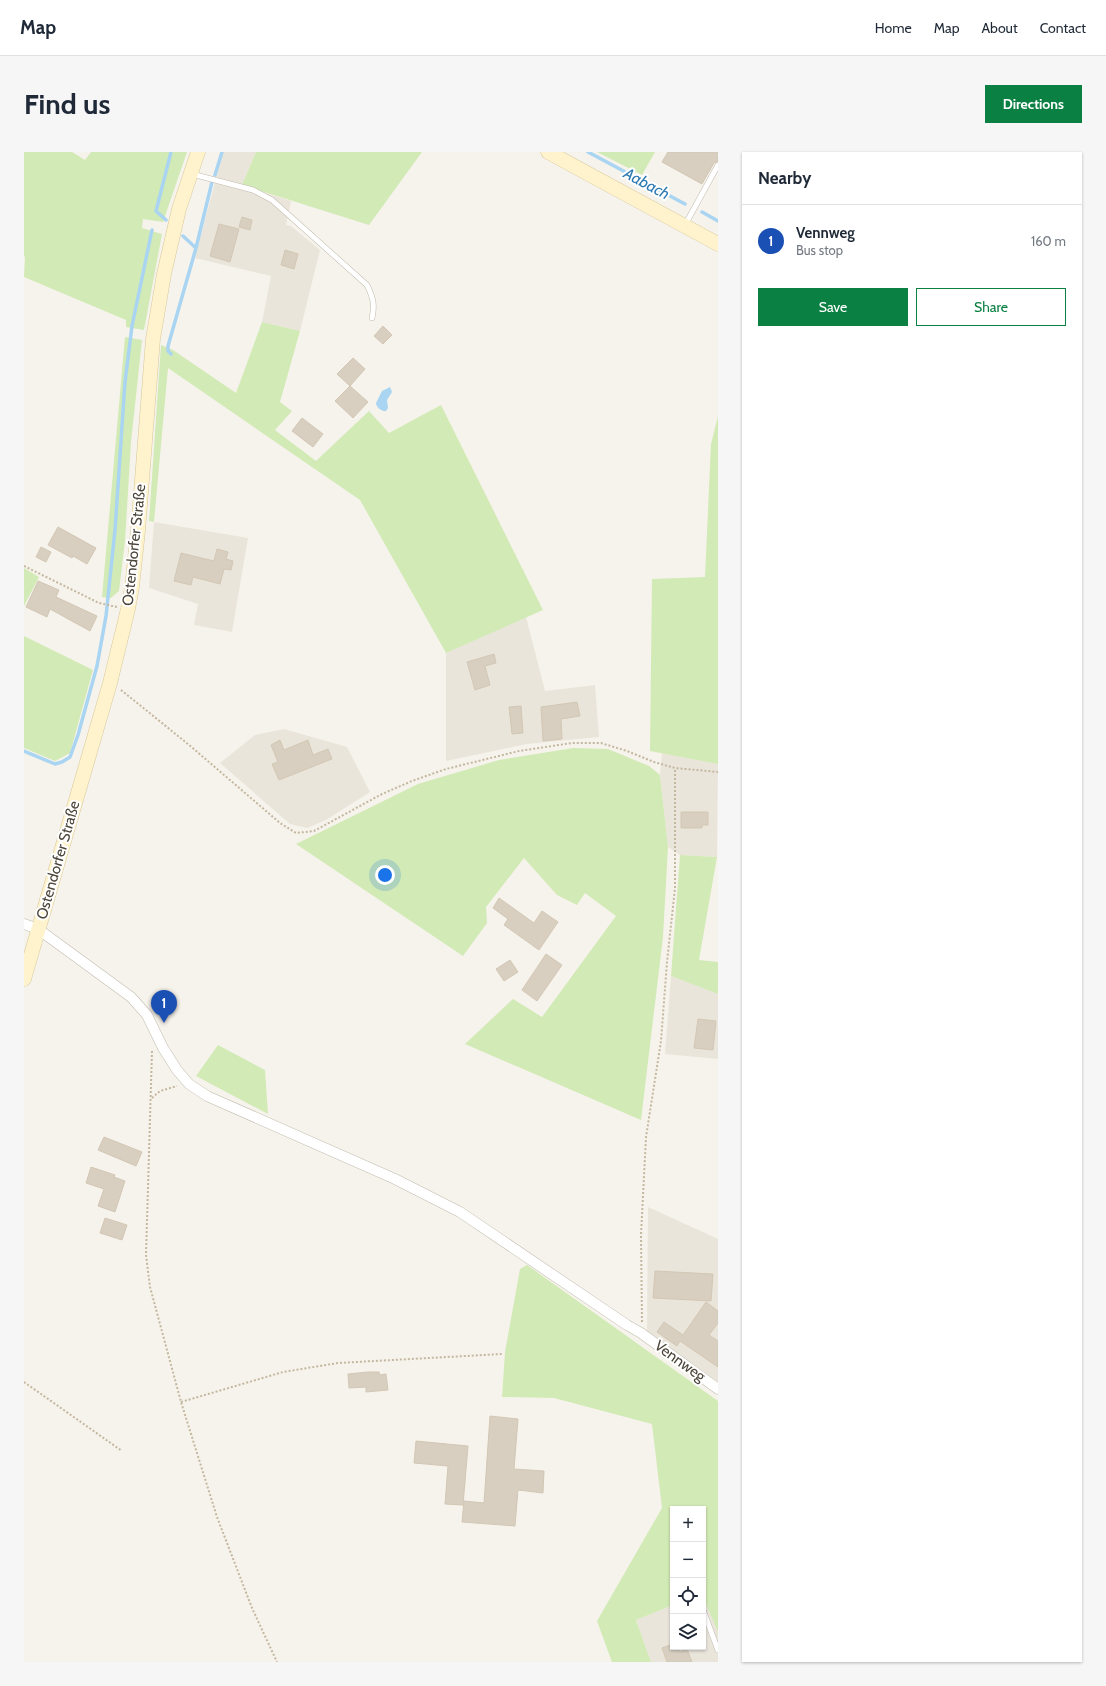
<!DOCTYPE html>
<meta charset="utf-8">
<style>
body{margin:0;font-family:Cabin,sans-serif;background:#f6f6f7;color:#1f2937}
.controls{position:absolute;right:12px;bottom:12px;display:grid;overflow:hidden;border-radius:0px;box-shadow:0 1px 3px #0004}
.controls button{width:36px;height:36px;display:grid;place-items:center;padding:0;border:0;border-bottom:1px solid #e0e1e3;background:#fff;color:#1f2937;font:20px sans-serif}
.you{position:absolute;left:361px;top:723px;width:14px;height:14px;margin:-10px;border:3px solid #fff;border-radius:50%;background:#1a73e8;box-shadow:0 0 0 6px #1a73e833}
.badge{display:grid;place-items:center;width:26px;height:26px;border-radius:50%;background:#0b8043;color:#fff;font-size:13px;font-weight:700}
.pin{position:absolute;translate:-50% -33px;filter:drop-shadow(0 1px 2px #0008)}
.pin::after{content:'';position:absolute;top:21px;width:14px;height:12px;background:inherit;clip-path:polygon(0 0,100% 0,50% 100%)}
.list{margin:0;padding:0;list-style:none}
h2{display:flex;justify-content:space-between;align-items:center;height:52px;margin:0;padding:0 16px;font-size:17px}
h2 small{font-size:13px;font-weight:400;color:#747a83}
.list li{display:grid;grid-template-columns:26px 1fr auto;gap:12px;align-items:center;box-sizing:border-box;height:72px;padding:0 16px;border-top:1px solid #e0e1e3}
.list b{display:block;font-size:15px;white-space:nowrap}
.list p{margin:0;font-size:13px;white-space:nowrap;color:#747a83}
.list em{font-size:13px;font-style:normal;color:#747a83}
.actions{display:flex;gap:8px;padding:12px 16px}
.actions a{flex:1;padding:9px 0;border:1px solid #0b8043;border-radius:0px;text-align:center;font-size:14px;color:#0b8043}
.actions .main{background:#0b8043;color:#fff}
.icon{flex:none;width:22px;height:22px;fill:none;stroke:currentColor;stroke-width:2;stroke-linecap:round;stroke-linejoin:round}
.map{position:relative;flex:none;width:694px;height:1510px;overflow:hidden;border-radius:0px}
header{display:flex;align-items:center;gap:24px;box-sizing:border-box;height:56px;padding:0 20px;background:#fff;border-bottom:1px solid #e0e1e3}
header strong{font-size:19px}
nav{display:flex;gap:22px;margin-inline-start:auto;font-size:14px}
.intro{display:flex;align-items:center;justify-content:space-between;box-sizing:border-box;height:96px;padding:0 24px}
h1{margin:0;font-size:28px}
.button{padding:10px 18px;border-radius:0px;background:#0b8043;color:#fff;font-size:14px;font-weight:700}
main{display:flex;gap:24px;padding:0 24px}
aside{flex:1;background:#fff;border-radius:0px;box-shadow:0 1px 3px #0004}
.map>svg:first-child{display:block}
</style>
<header>
<strong>Map</strong>
<nav><a>Home</a><a>Map</a><a>About</a><a>Contact</a></nav>
</header>
<div class="intro"><h1>Find us</h1><a class="button">Directions</a></div>
<main>
<div class="map">
<svg width="694" height="1510" viewBox="0 0 694 1510">
<rect width="100%" height="100%" fill="#f6f3ec"/>
<path fill="#eae5da" d="M199 0H232L218 33 267 49 262 73 267 74 296 98 276 179 238 170 247 124 171 106Z
M130 370 224 386 208 480 170 473 174 452 125 436Z
M502 465 521 539 571 533 575 585 503 592 422 609V501Z
M260 577 323 595 346 640 302 668 283 676 266 672 196 611 231 583Z
M638 601 694 612 693 705 656 703 644 695 636 623Z
M647 824 694 842V907L641 902Z
M624 1055 694 1087V1230L623 1179Z
M679 1445 694 1480V1510H627L612 1468 649 1453V1495H679Z"/>
<path fill="#d2eab5" d="M0 0H48L61 8 67 0H163L139 70 119 67 118 76 138 82 120 178 102 175V168L0 125 1 105 0 104Z
M232 0H398L345 73 218 33Z
M573 0H631L618 23Z
M238 170 276 179 256 250 268 259 251 278 292 309 345 259 365 281 417 253 519 458 422 501 336 348 144 216 130 370 125 369 137 193 149 198 212 241Z
M101 185 118 188 107 290 101 389 95 439 87 446 78 445Z
M694 264V612L626 599 628 427 681 425 687 292Z
M0 416 15 425 0 454Z
M0 484 69 518 46 601 31 609 0 596Z
M549 596 584 597 625 614 636 623 644 695 639 785 617 968 441 892 489 847 518 865 592 764 561 741 553 753 533 743 500 706 462 755 463 771 439 804 272 692 394 632 475 608Z
M656 703 693 705 675 808 694 810V842L647 824Z
M194 893 241 918 244 962 172 924Z
M503 1113 694 1249V1480L679 1445V1357H649V1453L612 1468 627 1510H588L573 1469 638 1356 628 1272 530 1246 478 1245 481 1200 496 1117Z"/>
<path fill="#a9d4f2" d="M366 235 368 240 363 248 364 256 362 259C358 260 352 255 352 251L358 239Z"/>
<g fill="none" stroke-linecap="round" stroke-linejoin="round">
<path stroke="#a9d4f2" stroke-width="3.5" d="M564 0 661 52
M191 23 198 0
M678 60 694 69
M142 68 132 59 147 0
M172 96 188 30
M147 202 144 199V194L172 96 159 84
M0 599 31 612 38 610 46 605 54 583 73 514 82 464 91 378 101 230 108 174 128 78"/>
</g>
<path fill="#d8cfc1" stroke="#d3c7b4" d="M644 0H694V9L690 11 678 32 638 10Z
M218 65 228 68 226 78 215 75Z
M195 72 215 77 206 110 186 104Z
M261 98 274 102 270 117 257 113Z
M359 174 368 183 359 192 350 184Z
M329 206 341 217 326 234 344 250 329 266 311 249 326 234 313 222Z
M278 266 299 282 289 295 268 279Z
M34 375 72 396 63 412 49 404 48 406 24 393Z
M17 395 27 400 22 410 12 405Z
M193 397 204 400 202 407 209 409 207 418 200 417 196 432 169 425 167 433 150 429 157 401 190 409Z
M14 429 35 438 32 445 73 464 66 479 26 457 23 465 2 455Z
M470 502 472 511 461 514 466 533 451 538 443 510Z
M553 550 556 564 537 567 538 587 519 589 517 555Z
M497 554 499 581 488 582 485 555Z
M256 588 260 598 284 588 289 603 304 597 308 607 255 628 248 612 254 610 247 593Z
M657 660H684V673H678V676H657Z
M475 746 510 771 518 759 534 770 515 798 480 773 484 767 469 756Z
M522 802 538 813 513 849 498 838Z
M486 808 494 820 480 829 472 817Z
M674 867 692 869 689 898 670 896Z
M80 985 118 1000 112 1014 74 998Z
M67 1015 91 1023 90 1025 101 1029 91 1060 74 1054 80 1037 62 1031Z
M81 1066 103 1073 98 1088 76 1081Z
M631 1119 689 1122 687 1149 629 1146Z
M682 1150 694 1159V1171L685 1183 694 1189V1215L656 1189 653 1194 633 1180 640 1170 659 1183Z
M344 1220H355L356 1223 362 1222 364 1238 342 1240V1235L325 1236 324 1222Z
M466 1264 494 1267 490 1317 520 1319 519 1341 494 1338 491 1374 438 1370 440 1349 460 1351Z
M392 1289 444 1294 439 1353 421 1352 424 1314 390 1311Z
M649 1492V1495H654L656 1500 663 1497 668 1510H643L638 1496Z"/>
<g fill="none" stroke-linecap="round" stroke-linejoin="round">
<defs>
<path id="lane" d="M168 22 229 38 248 48 343 133C349 145 351 153 348 166
M661 73 694 13
M679 1458 694 1498"/>
<path id="street" d="M0 772 14 777 107 845 123 863 139 896 153 918 165 932 183 944 371 1027 436 1060 603 1173 617 1181 694 1237"/>
<path id="secondary" d="M524 0 694 92
M0 827 86 531 104 457 108 435 114 379 129 187 140 122 155 57 174 0"/>
</defs>
<use href="#lane" stroke="#c2bbae" stroke-width="6"/>
<use href="#street" stroke="#c2bbae" stroke-width="11"/>
<use href="#secondary" stroke="#d6c79b" stroke-width="15"/>
<path stroke="#c4b79f" stroke-width="2" stroke-dasharray="2 2" stroke-linecap="butt" d="M0 414 75 451 93 455
M97 538 164 592 256 671 272 681 290 679 358 642 388 629 422 617 495 599 548 591H577L603 599 630 610 651 616 694 620
M128 899 122 1103 126 1135 157 1250 193 1365 228 1456 253 1510
M128 946 136 939 153 934
M618 1170 617 1083 622 985 637 889 643 810 651 736V616
M0 1230 98 1299
M157 1250 259 1220 314 1211 478 1202"/>
<use href="#lane" stroke="#fff" stroke-width="5"/>
<use href="#street" stroke="#fff" stroke-width="10"/>
<use href="#secondary" stroke="#fff3cd" stroke-width="14"/>
</g>
<g text-anchor="middle" stroke-width="4" stroke-linejoin="round" paint-order="stroke">
<g font-size="15" fill="#4b4439" stroke="#fff">
<text transform="translate(110 393) rotate(-84)" y="5">Ostendorfer Straße</text>
<text transform="translate(34 708) rotate(-74)" y="5">Ostendorfer Straße</text>
<text transform="translate(656 1209) rotate(36)" y="5">Vennweg</text>
</g>
<g font-size="16" font-style="italic" fill="#2e7ab2" stroke="#fff">
<text transform="translate(623 31) rotate(28)" y="6">Aabach</text>
</g>
</g>
</svg>
<div class="controls">
<button>+</button>
<button>−</button>
<button><svg class="icon" aria-label="locate" viewBox="0 0 24 24"><circle cx="12" cy="12" r="6"/><path d="M12 2v4M12 18v4M2 12h4M18 12h4"/></svg></button>
<button><svg class="icon" aria-label="layers" viewBox="0 0 24 24"><path d="M12 4l9 5-9 5-9-5zM3 14l9 5 9-5"/></svg></button>
</div>
<div class="you"></div>
<div class="pin badge" style="left:140px;top:871px;background:#1a4fb4">1</div>
</div>
<aside>
<h2>Nearby<small></small></h2>
<ul class="list">
<li><span class="badge" style="background:#1a4fb4">1</span><div><b>Vennweg</b><p>Bus stop</p></div><em>160 m</em></li>
</ul>
<div class="actions"><a class="main">Save</a><a>Share</a></div>
</aside>
</main>
